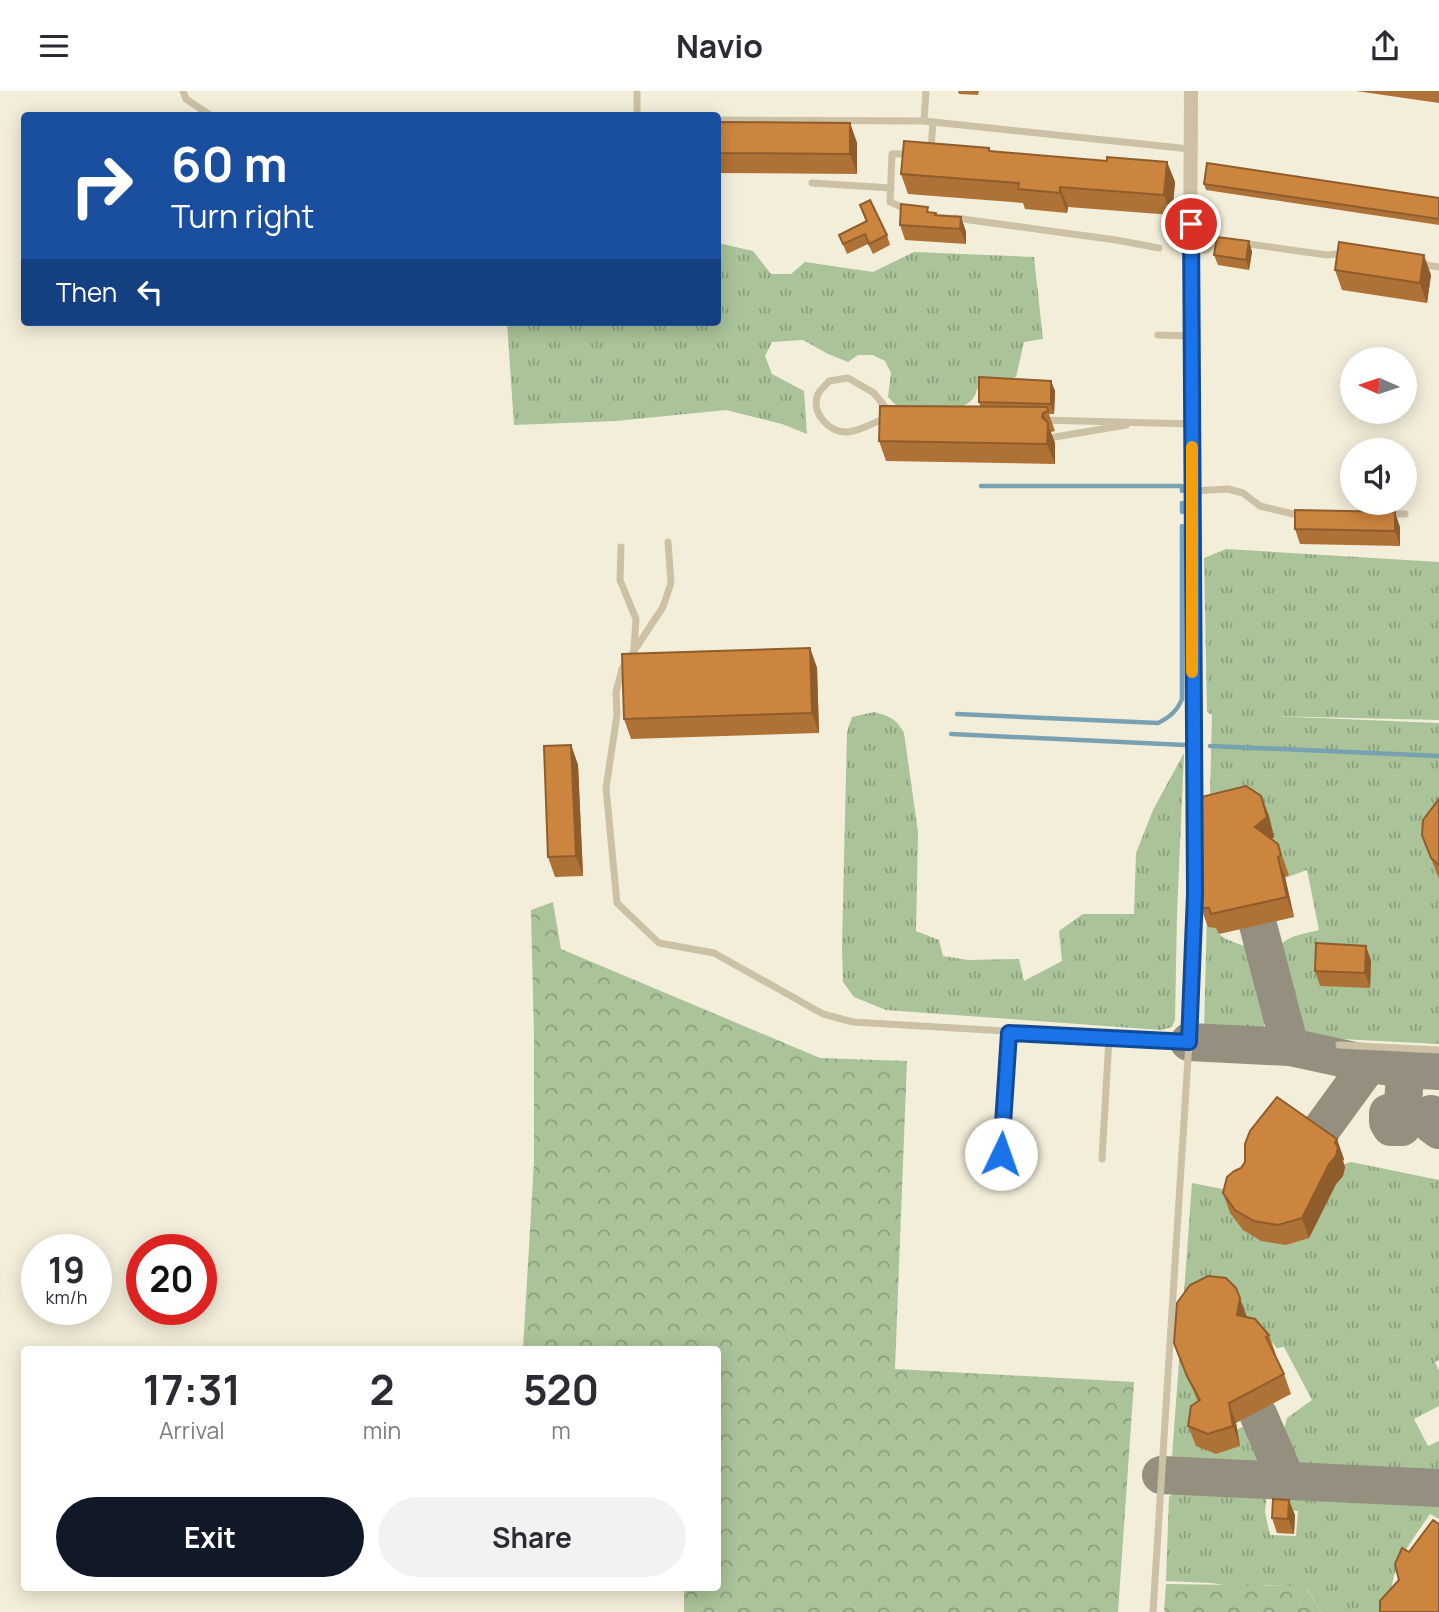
<!DOCTYPE html>
<style>
body{margin:0;font-family:Manrope,sans-serif;background:#f2f2f3;color:#2b2b33;height:100vh;display:flex;flex-direction:column;font-size:26px;white-space:nowrap}
*{box-sizing:border-box;margin:0}
p{font-size:23px;color:#7c7c81}
.icon{flex:none;width:38px;height:38px;fill:none;stroke:currentColor;stroke-width:2;stroke-linecap:round;stroke-linejoin:round}
.map{position:relative;flex:1;overflow:hidden}
.panel{position:absolute;left:21px;top:1255px;width:700px;height:245px;display:flex;flex-direction:column;background:#fff;border-radius:7px;box-shadow:0 4px 18px #0003}
.panel>*{flex:none}
.hud{position:absolute;left:21px;top:21px;width:700px;height:214px;border-radius:7px;box-shadow:0 4px 18px #0003;background:#1a4fa0;color:#fff;overflow:hidden}
.needle{width:46px;rotate:273deg}
.buttons{position:absolute;left:1340px;top:256px;display:grid;gap:14px}
.buttons a{display:grid;place-items:center;width:77px;height:77px;border-radius:50%;background:#fff;box-shadow:0 4px 18px #0003;font-size:35px}
.speed{position:absolute;left:21px;top:1143px;display:flex;gap:14px;font-size:35px;font-weight:700;text-align:center}
.speed>*{display:grid;place-content:center;width:91px;height:91px;border-radius:50%;background:#fff;box-shadow:0 4px 18px #0003;line-height:1}
.speed small{font-size:18px;font-weight:400}
.speed .limit{border:10px solid #d22;background:#fff;color:#111}
.pin{position:absolute;display:grid;place-items:center;width:60px;height:60px;color:#fff;margin:-30px;border:4px solid #fff;border-radius:50%;box-shadow:0 2px 7px #0007}
.me{position:absolute;width:77px;margin:-38px;rotate:3deg;stroke-linejoin:round;filter:drop-shadow(0 0 5px #0008)}
.turn{display:flex;align-items:center;gap:24px;height:147px;padding:0 35px;font-size:32px}
.turn .icon{width:91px;height:91px;stroke-width:2.5}
.turn b{display:block;font-size:49px;line-height:60px}
.then{display:flex;align-items:center;height:66px;padding:0 35px;background:#0003;gap:14px;font-size:26px}
.eta{display:flex;justify-content:space-evenly;align-items:center;height:119px;text-align:center}
.eta b{font-size:42px;font-weight:700;line-height:49px}
.button{display:flex;gap:14px;margin-top:auto;padding:14px 35px}
.button a{flex:1;height:80px;border-radius:42px;background:#111827;color:#fff;font-size:28px;font-weight:700;line-height:80px;text-align:center}
.button a+a{background:#f2f2f3;color:#2b2b33}
header{display:flex;justify-content:space-between;align-items:center;height:91px;padding:0 35px;background:#fff;font-size:32px;font-weight:700}
.map>svg:first-child{display:block}
.grass{fill:url(#grass-tufts)}
.forest{fill:url(#forest-crowns)}
.lines{fill:none;stroke-linecap:round;stroke-linejoin:round}
.stream{stroke:#78a1b2;stroke-width:4.5}
.taxiway{stroke:#958f80;stroke-width:38}
.service{stroke:#ccc1a5;stroke-width:7}
.minor{stroke:#ccc1a5;stroke-width:14}
.wall{fill:#af7236}
.shaded-wall{fill:#8f5d2c}
.building{fill:#cc853f;stroke:#8f5d2c;stroke-width:2}
.route-casing{stroke:#114b97;stroke-width:18}
.route{stroke:#1a73e8;stroke-width:12}
.slow{stroke:#f59e0b;stroke-width:12}
</style>
<header><svg class="icon" aria-label="menu" viewBox="0 0 24 24"><path d="M4 6h16M4 12h16M4 18h16"/></svg>Navio<svg class="icon" aria-label="share" viewBox="0 0 24 24"><path d="M12 15V3M7 8l5-5 5 5M5 13v7h14v-7"/></svg></header>
<div class="map">
<svg width="1439" height="1521" viewBox="0 0 1439 1521">
<defs>
<pattern id="grass-tufts" width="24" height="20" patternUnits="userSpaceOnUse" patternTransform="scale(1.75)"><rect width="24" height="20" fill="#aac399"/><path d="M3 7l-1-3M5 7V3M7 7l1-3M15 17l-1-3M17 17v-4M19 17l1-3" fill="none" stroke="#8b9f7d"/></pattern>
<pattern id="forest-crowns" width="20" height="18" patternUnits="userSpaceOnUse" patternTransform="scale(1.75)"><rect width="20" height="18" fill="#aac399"/><path d="M2 6a3 3 0 1 1 6 0M12 15a3 3 0 1 1 6 0" fill="none" stroke="#8b9f7d"/></pattern>
</defs>
<rect width="100%" height="100%" fill="#f3eeda"/>
<!-- grass -->
<g class="grass">
<path d="M718,152L753,160L771,183H791L805,171L873,181L914,161L1034,166L1043,248L1024,251L1016,286L977,298C972,327 923,319 900,318L888,306L891,282L885,270L873,264H858L848,271L828,263L803,249L772,251L765,265L772,283L804,300L807,343L782,333L726,319L616,330L514,334L507,231H718Z"/>
<path d="M1226,458L1439,471V629L1269,625L1439,632V953L1321,947C1311,945 1300,938 1295,929C1287,916 1272,868 1280,855C1286,845 1308,842 1319,839L1307,779L1285,787L1294,826L1219,843L1226,848L1254,859C1259,882 1274,926 1259,945L1204,941L1212,624L1207,621L1204,467Z"/>
<path d="M874,621C889,625 897,628 904,642L918,741L916,840L939,849L943,865L968,869L1019,868L1024,890L1062,870L1059,840L1083,823H1134L1136,762L1153,719L1184,662L1177,823L1175,929L1172,936L1161,939L886,919L854,906L843,891L842,856L847,641L852,626Z"/>
<polygon points="1351,1071 1439,1089 1439,1269 1435,1271 1439,1280 1439,1315 1414,1328 1428,1355 1439,1350 1439,1391 1315,1385 1297,1373 1288,1361 1283,1342 1287,1327 1312,1309 1284,1256 1277,1257 1261,1239 1210,1349 1245,1335 1257,1347 1266,1363 1249,1380 1183,1377 1172,1366 1192,1092 1248,1103"/>
<path d="M1181,1395L1267,1403L1265,1421L1270,1444L1296,1445L1298,1420L1277,1418L1278,1407L1285,1403L1439,1412V1428L1430,1423C1416,1444 1386,1481 1393,1507C1395,1512 1400,1517 1403,1521H1321L1306,1496L1267,1494L1243,1497L1212,1492L1166,1490L1169,1406Z"/>
</g>
<!-- forest -->
<g class="forest">
<polygon points="553,811 561,858 820,967 907,970 895,1278 1134,1291 1118,1521 684,1521 684,1496 718,1496 718,1258 523,1258 534,1070 534,947 531,819"/>
<polygon points="1166,1493 1305,1495 1321,1521 1164,1521"/>
</g>
<g class="lines">
<!-- stream -->
<g class="stream">
<polyline points="981,395 1182,395 1182,400"/>
<polyline points="1182,421 1182,412"/>
<path d="M957,623L1158,632C1170,626 1177,620 1182,608V435"/>
<polyline points="951,643 1185,654"/>
<polyline points="1210,655 1439,665"/>
</g>
<!-- taxiway -->
<g class="taxiway">
<polyline points="1258,834 1290,956"/>
<polyline points="1189,951 1290,956 1369,973 1405,978"/>
<polyline points="1388,1022 1388,1031 1391,1036 1402,1036 1405,978 1439,980"/>
<polyline points="1431,1023 1431,1033 1439,1039"/>
<polyline points="1315,1047 1369,973"/>
<polyline points="1258,1323 1286,1388"/>
<polyline points="1161,1384 1439,1397"/>
</g>
<!-- service -->
<g class="service">
<polyline points="183,0 186,8 210,24"/>
<polyline points="637,24 637,0"/>
<polyline points="718,29 924,30 1190,58"/>
<polyline points="924,30 926,0"/>
<polyline points="931,58 933,31"/>
<polyline points="812,92 891,97"/>
<polyline points="909,119 890,111 892,63 909,63"/>
<polyline points="955,127 1116,149 1159,157"/>
<polyline points="1241,152 1327,164 1346,162"/>
<polyline points="1190,159 1206,159 1219,150 1225,150"/>
<polyline points="1420,173 1439,176"/>
<polyline points="1158,244 1191,245"/>
<path d="M889,321L874,302L848,287L829,290C826,294 820,299 818,303C810,321 829,342 847,341C862,340 875,330 889,326"/>
<polyline points="1042,329 1192,333"/>
<polyline points="1055,346 1126,334"/>
<polyline points="1193,400 1228,398 1243,402 1260,415 1293,423 1302,423"/>
<polyline points="1387,423 1405,423"/>
<polyline points="668,451 671,492 663,516 622,578 616,601 617,624 606,697 617,812 659,852 714,862 823,923 853,931 1189,951"/>
<polyline points="621,456 620,489 636,528 634,557"/>
<polyline points="1339,954 1439,959"/>
<polyline points="1001,1063 1008,942"/>
<polyline points="1102,1068 1109,947"/>
<polyline points="1153,1521 1189,951 1195,803 1190,190"/>
</g>
<!-- minor -->
<polyline class="minor" points="1190,190 1191,0"/>
</g>
<!-- wall -->
<g class="wall">
<polygon points="958,0 979,0 978,4 959,3"/>
<polygon points="1356,0 1439,0 1439,12"/>
<polygon points="718,31 850,32 857,52 857,83 718,82"/>
<polygon points="989,57 991,60 1107,70 1167,71 1175,91 1172,124 1068,116 1067,122 1025,118 1023,112 908,103 901,83"/>
<polygon points="1204,93 1439,107 1439,134 1206,99"/>
<polygon points="860,114 887,144 890,154 873,163 868,153 847,163 839,144 866,131"/>
<polygon points="930,121 936,122 937,124 961,126 966,141 966,153 905,149 900,134"/>
<polygon points="1249,150 1252,161 1249,179 1218,174 1214,164"/>
<polygon points="1335,179 1431,184 1427,212 1342,199"/>
<polygon points="1051,290 1055,300 1054,323 1049,323 1055,340 1051,341 1055,352 1055,373 886,370 879,350 980,315 979,311"/>
<polygon points="1400,436 1400,455 1300,453 1295,438"/>
<polygon points="810,557 817,577 819,642 631,648 624,628"/>
<polygon points="571,654 578,674 583,785 555,786 548,766"/>
<polygon points="1261,705 1269,725 1274,746 1271,748 1278,753 1289,784 1285,786 1294,826 1219,843 1216,837 1208,836 1201,817 1199,801 1197,793"/>
<polygon points="1439,708 1439,788 1422,744"/>
<polygon points="1366,855 1371,870 1370,897 1320,895 1315,880"/>
<polygon points="1344,1068 1343,1070 1345,1076 1343,1085 1336,1093 1309,1147 1286,1154 1261,1150 1243,1139 1230,1122 1223,1102 1245,1071"/>
<polygon points="1236,1197 1247,1226 1269,1244 1276,1264 1275,1265 1284,1283 1291,1303 1236,1332 1240,1355 1216,1363 1196,1355 1188,1335 1198,1311 1174,1252"/>
<polygon points="1295,1424 1294,1443 1277,1442 1272,1427"/>
</g>
<!-- shaded-wall -->
<g class="shaded-wall">
<polygon points="850,32 857,52 857,83 850,63"/>
<polygon points="1167,71 1175,91 1172,124 1164,104"/>
<polygon points="1060,96 1068,116 1067,122 1060,102"/>
<polygon points="961,126 966,141 966,153 960,138"/>
<polygon points="1249,150 1252,161 1249,179 1246,169"/>
<polygon points="1424,164 1431,184 1427,212 1420,192"/>
<polygon points="1051,290 1055,300 1054,323 1051,313"/>
<polygon points="1043,322 1055,352 1055,373 1047,353 1042,326"/>
<polygon points="1395,421 1400,436 1400,455 1395,440"/>
<polygon points="810,557 817,577 819,642 812,622"/>
<polygon points="571,654 578,674 583,785 576,765"/>
<polygon points="1261,705 1269,725 1274,746 1262,756 1255,736"/>
<polygon points="1278,766 1285,786 1294,826 1287,806"/>
<polygon points="1366,855 1371,870 1370,897 1365,882"/>
<polygon points="1337,1048 1344,1068 1343,1070 1345,1076 1343,1085 1336,1093 1309,1147 1302,1127"/>
<polygon points="1240,1207 1247,1227 1237,1224"/>
<polygon points="1229,1312 1236,1332 1240,1355 1233,1335"/>
<polygon points="1289,1409 1295,1424 1294,1443 1288,1428"/>
</g>
<!-- building -->
<g class="building">
<polygon points="718,31 850,32 850,63 718,62"/>
<polygon points="904,50 989,57 989,60 1107,70 1107,66 1167,71 1164,104 1060,96 1060,102 1018,98 1019,92 901,83"/>
<polygon points="1207,72 1439,107 1439,128 1204,93"/>
<polygon points="870,109 887,144 869,153 865,143 843,153 839,144 867,130 860,114"/>
<polygon points="901,113 928,116 927,121 936,122 935,124 961,126 960,138 900,134"/>
<polygon points="1217,146 1249,150 1246,169 1214,164"/>
<polygon points="1339,151 1424,164 1420,192 1335,179"/>
<polygon points="979,286 1051,290 1051,313 979,311"/>
<polygon points="880,315 1047,316 1048,320 1043,322 1042,326 1048,332 1047,353 879,350"/>
<polygon points="1295,419 1395,421 1395,440 1295,438"/>
<polygon points="810,557 812,622 624,628 622,563"/>
<polygon points="571,654 576,765 548,766 544,655"/>
<polygon points="1246,695 1261,705 1267,726 1255,736 1278,753 1281,764 1278,766 1287,806 1211,823 1209,817 1201,817 1199,793 1197,793 1198,712 1201,706"/>
<polygon points="1439,708 1439,774 1431,767 1422,744 1423,729"/>
<polygon points="1316,852 1366,855 1365,882 1315,880"/>
<polygon points="1277,1006 1337,1048 1335,1052 1338,1056 1336,1065 1329,1073 1302,1127 1278,1134 1254,1130 1235,1119 1223,1102 1227,1086 1234,1080 1241,1077 1245,1071 1245,1053 1250,1040"/>
<polygon points="1208,1185 1226,1187 1236,1197 1240,1207 1237,1224 1255,1228 1269,1244 1266,1246 1284,1283 1229,1312 1233,1335 1208,1343 1188,1335 1191,1315 1200,1309 1187,1285 1174,1252 1177,1212 1190,1194"/>
<polygon points="1273,1408 1289,1409 1288,1428 1272,1427"/>
<polygon points="1433,1429 1439,1433 1439,1521 1380,1521 1380,1510 1399,1489 1395,1473 1402,1457 1409,1461"/>
</g>
<g class="lines">
<defs>
<polyline id="route" points="1001,1063 1009,942 1189,951 1195,803 1191,133"/>
</defs>
<!-- route casing -->
<use href="#route" class="route-casing"/>
<!-- route -->
<use href="#route" class="route"/>
<!-- slow -->
<polyline class="slow" points="1192,356 1192,581"/>
</g>
</svg>
<div class="buttons">
<a><svg class="needle" viewBox="-14 -14 28 28"><path d="M0-13l5 13h-10z" fill="#e53935"/><path d="M0 13l5-13h-10z" fill="#7c7c81"/></svg></a>
<a><svg class="icon" aria-label="sound" viewBox="0 0 24 24"><path d="M4 9h4l5-4v14l-5-4H4zM17 9q2 3 0 6"/></svg></a>
</div>
<div class="speed"><div>19<small>km/h</small></div><div class="limit">20</div></div>
<div class="pin" style="left:1191px;top:133px;background:#d93025"><svg class="icon" aria-label="arrive" viewBox="0 0 24 24"><path d="M6 21V4h12l-3 4 3 4H6"/></svg></div>
<svg class="me" style="left:1001px;top:1063px" viewBox="-20 -20 40 40"><circle r="19" fill="#fff"/><path d="M0-13L10 11 0 6-10 11z" fill="#1a73e8"/></svg>
<div class="hud">
<div class="turn"><svg class="icon" aria-label="right" viewBox="0 0 24 24"><path d="M7 20v-9h11M14 6l5 5-5 5"/></svg><div><b>60 m</b>Turn right</div></div>
<div class="then">Then<svg class="icon" aria-label="left" viewBox="0 0 24 24"><path d="M17 20v-9H6M10 6l-5 5 5 5"/></svg></div>
</div>
<section class="panel">
<div class="eta">
<div><b>17:31</b><p>Arrival</p></div>
<div><b>2</b><p>min</p></div>
<div><b>520</b><p>m</p></div>
</div>
<div class="button"><a>Exit</a><a>Share</a></div>
</section>
</div>
